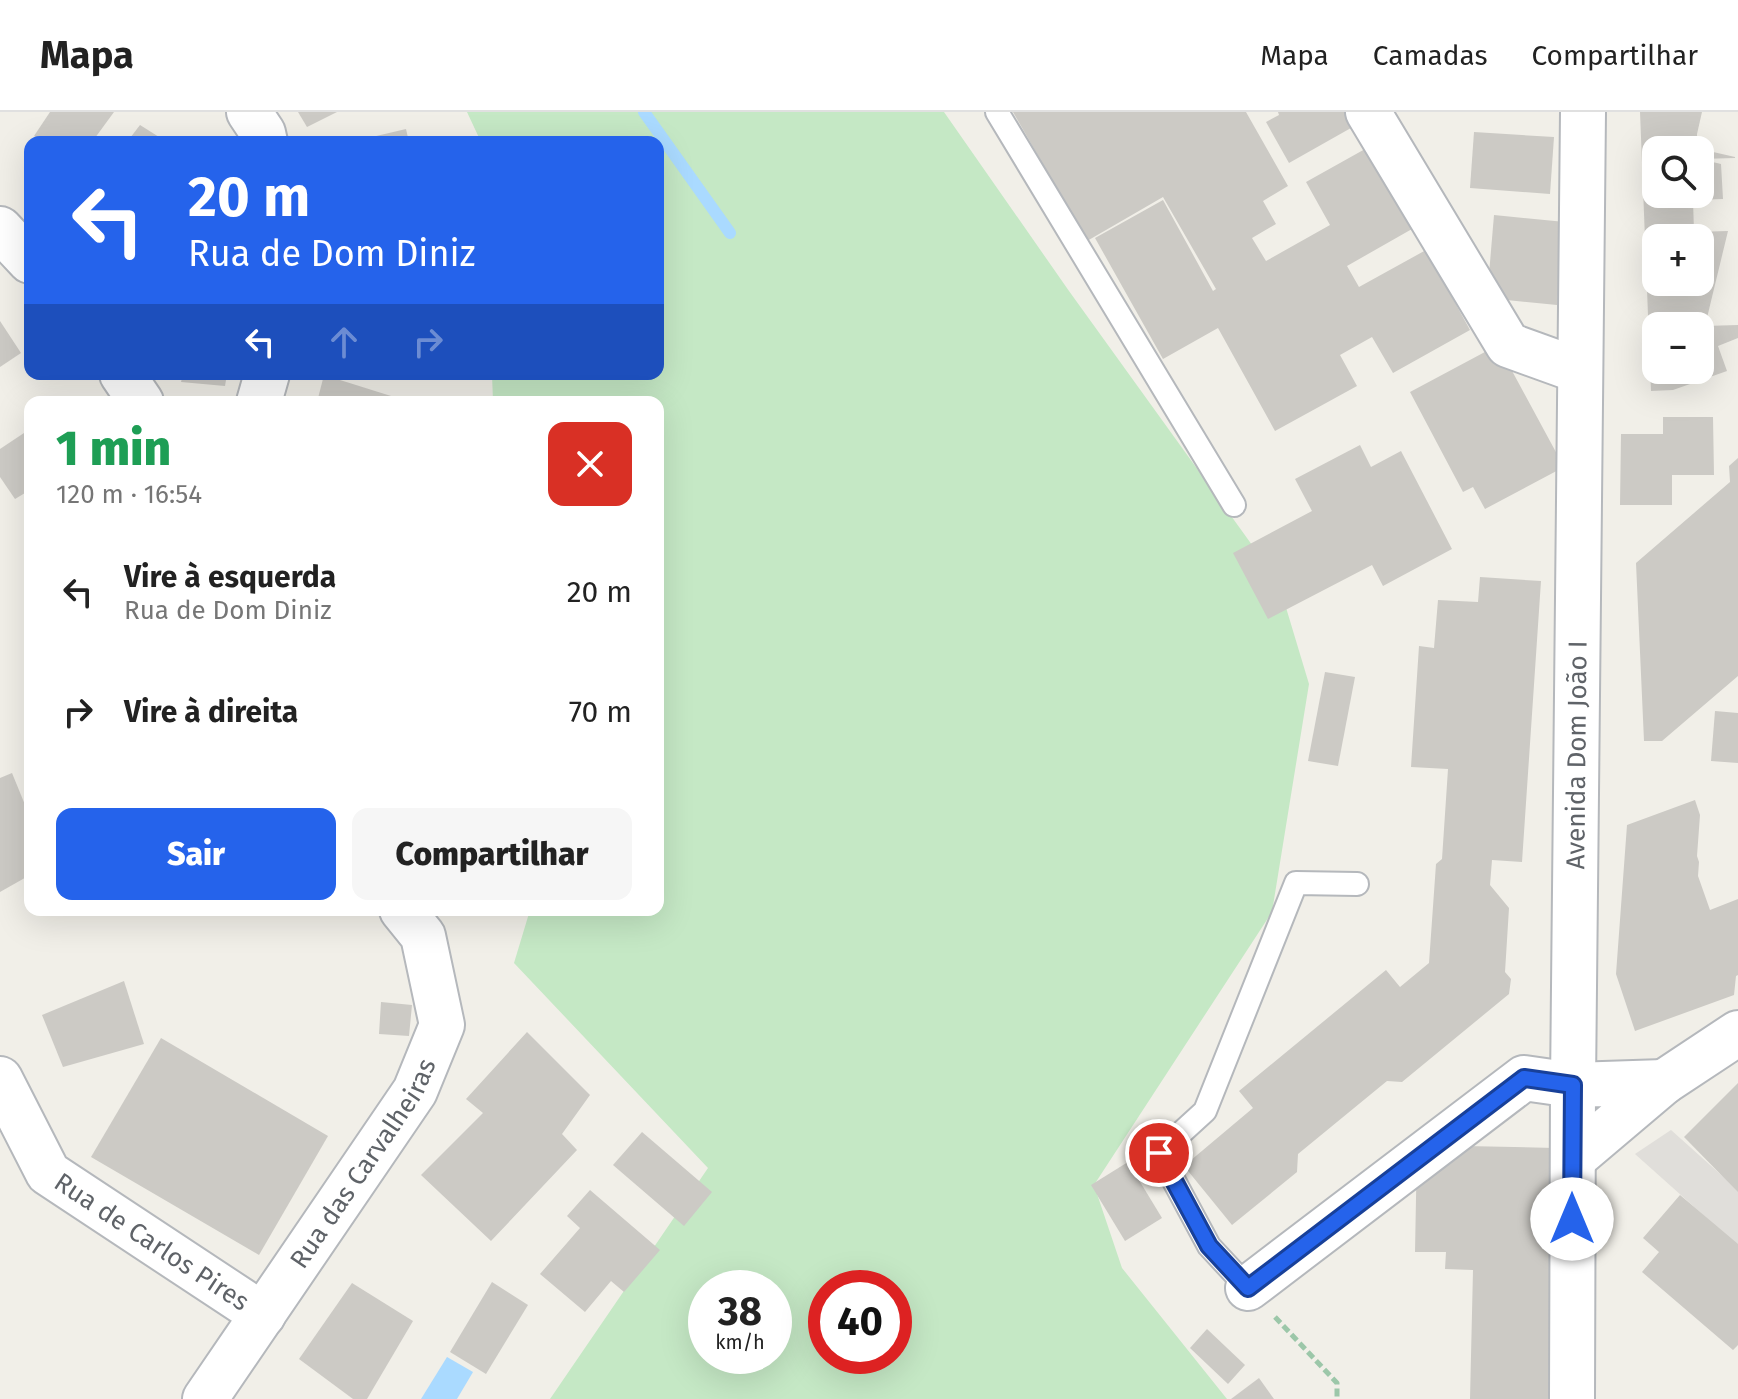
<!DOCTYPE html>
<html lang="pt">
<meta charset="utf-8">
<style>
body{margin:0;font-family:"Fira Sans",sans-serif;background:#f6f6f6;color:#222;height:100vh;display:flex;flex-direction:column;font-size:30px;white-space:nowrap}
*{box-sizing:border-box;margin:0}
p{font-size:26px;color:#767676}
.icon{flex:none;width:44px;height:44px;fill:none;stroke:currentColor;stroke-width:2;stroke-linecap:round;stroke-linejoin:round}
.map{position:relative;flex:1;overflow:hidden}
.drawer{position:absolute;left:24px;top:284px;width:640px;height:520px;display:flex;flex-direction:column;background:#fff;border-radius:16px;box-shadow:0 8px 32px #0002}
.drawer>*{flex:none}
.guide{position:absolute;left:24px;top:24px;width:640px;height:244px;border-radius:16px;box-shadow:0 8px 32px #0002;background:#2563eb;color:#fff;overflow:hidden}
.fabs{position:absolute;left:1642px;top:24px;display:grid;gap:16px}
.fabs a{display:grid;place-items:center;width:72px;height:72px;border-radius:16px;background:#fff;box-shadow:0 8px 32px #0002;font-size:40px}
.speed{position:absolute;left:688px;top:1158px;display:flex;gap:16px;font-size:40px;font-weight:700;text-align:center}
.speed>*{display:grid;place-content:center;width:104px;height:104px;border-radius:50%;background:#fff;box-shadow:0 8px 32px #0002;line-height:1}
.speed small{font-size:20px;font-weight:400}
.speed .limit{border:12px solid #d22;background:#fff;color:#111}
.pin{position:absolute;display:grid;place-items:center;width:68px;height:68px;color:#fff;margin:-34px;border:4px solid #fff;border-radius:50%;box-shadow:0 2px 8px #0007}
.me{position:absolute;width:88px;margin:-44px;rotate:0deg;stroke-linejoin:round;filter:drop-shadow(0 0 6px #0008)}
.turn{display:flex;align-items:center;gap:28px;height:168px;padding:0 32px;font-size:36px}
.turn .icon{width:104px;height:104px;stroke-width:2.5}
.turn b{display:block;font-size:56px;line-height:68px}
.lanes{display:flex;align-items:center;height:76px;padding:0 32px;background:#0003;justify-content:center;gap:40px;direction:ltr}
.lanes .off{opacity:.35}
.round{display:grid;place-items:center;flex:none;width:84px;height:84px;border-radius:16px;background:#f6f6f6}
.summary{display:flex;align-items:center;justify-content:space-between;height:136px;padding:0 32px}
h1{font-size:48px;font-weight:800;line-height:60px;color:#1e9e55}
.primary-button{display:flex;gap:16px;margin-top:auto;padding:16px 32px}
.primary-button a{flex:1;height:92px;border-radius:16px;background:#2563eb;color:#fff;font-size:32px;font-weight:800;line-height:92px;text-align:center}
.primary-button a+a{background:#f6f6f6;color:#222}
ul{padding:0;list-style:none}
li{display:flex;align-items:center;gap:24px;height:120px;padding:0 32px}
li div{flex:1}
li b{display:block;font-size:30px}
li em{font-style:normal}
header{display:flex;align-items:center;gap:48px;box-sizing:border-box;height:112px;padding:0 40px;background:#fff;border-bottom:2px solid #e0e0e0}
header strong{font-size:38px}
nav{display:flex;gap:44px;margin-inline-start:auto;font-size:28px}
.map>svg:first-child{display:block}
.industrial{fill:#e0deda}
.green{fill:#c5e8c5;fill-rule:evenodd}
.water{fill:#aadaff}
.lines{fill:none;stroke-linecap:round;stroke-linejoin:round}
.stream{stroke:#aadaff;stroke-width:12}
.building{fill:#cccac5;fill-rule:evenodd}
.service-casing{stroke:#b5b8bc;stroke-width:26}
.minor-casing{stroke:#b5b8bc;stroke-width:48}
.tertiary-casing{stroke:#b5b8bc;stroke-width:48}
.path{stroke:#9cc7a9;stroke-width:5;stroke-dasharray:8 4;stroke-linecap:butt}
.service{stroke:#fff;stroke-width:22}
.minor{stroke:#fff;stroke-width:44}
.tertiary{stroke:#fff;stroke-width:44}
.route-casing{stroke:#184099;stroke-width:20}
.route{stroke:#2563eb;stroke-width:14}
.labels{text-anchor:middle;stroke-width:6;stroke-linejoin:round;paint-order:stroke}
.street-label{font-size:26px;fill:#5f6368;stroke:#fff}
</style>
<header>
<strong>Mapa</strong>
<nav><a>Mapa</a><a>Camadas</a><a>Compartilhar</a></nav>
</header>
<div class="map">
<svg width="1738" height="1287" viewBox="0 0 1738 1287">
<rect width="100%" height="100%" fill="#f1efe8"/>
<!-- industrial -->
<polygon class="industrial" points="1671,1018 1738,1078 1738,1134 1635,1042"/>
<!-- green -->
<path class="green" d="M467,0H944L1069,179L1278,469L1309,572L1272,800L1094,1073L1122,1156L1227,1287H550L708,1056L514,851L530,798H658V290H493L492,262H658V30H481ZM706,1176H774V1244H706ZM826,1176H894V1244H826Z"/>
<!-- water -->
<polygon class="water" points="447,1245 473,1260 457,1287 421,1287"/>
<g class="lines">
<!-- stream -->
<polyline class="stream" points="644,0 730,121"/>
</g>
<!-- building -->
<g class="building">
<polygon points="50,0 114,0 92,30 41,30 34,24"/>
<polygon points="298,0 337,0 307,15"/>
<polygon points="1013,0 1246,0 1288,74 1263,89 1276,112 1252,126 1266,149 1330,113 1306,70 1374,32 1419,113 1347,154 1359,175 1426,138 1470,218 1393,261 1372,225 1340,243 1357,274 1275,319 1218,216 1163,247 1095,126 1163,88 1213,179 1216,177 1163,85 1087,129"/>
<polygon points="1278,0 1351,0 1358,12 1289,51 1266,10 1279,3"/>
<path d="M1640,0H1702L1697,22V38H1656V82H1700V47L1721,52L1723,87L1693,88L1694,120L1728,119L1705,214L1738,213V226L1718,234L1727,259L1673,278L1651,279ZM1656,126H1700V170H1656ZM1656,214H1700V258H1656Z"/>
<polygon points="140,13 167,30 127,30"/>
<polygon points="406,17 409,30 356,30 355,29"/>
<polygon points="1474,20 1554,25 1550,82 1470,76"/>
<polygon points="1700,37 1735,45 1735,46 1700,47"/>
<polygon points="1494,103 1565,110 1557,193 1487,186"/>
<polygon points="0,209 21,241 0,255"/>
<polygon points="1498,233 1564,355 1485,397 1473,375 1463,380 1410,280"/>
<polygon points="183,262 227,262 225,274 181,270"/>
<polygon points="324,263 407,289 407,290 317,290"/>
<polygon points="1663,305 1713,305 1714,363 1672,363 1672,393 1620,393 1621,322 1663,322"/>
<polygon points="30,317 30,378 15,387 0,365 0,337"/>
<polygon points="1360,333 1371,355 1401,339 1452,437 1383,474 1372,453 1268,507 1233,441 1312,399 1295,367"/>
<polygon points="1738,346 1738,564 1662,629 1644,629 1636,451 1730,370 1729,354"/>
<polygon points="1480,465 1541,469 1522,750 1492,748 1490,773 1509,796 1505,860 1511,867 1509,882 1402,970 1387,969 1298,1042 1297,1060 1232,1113 1184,1054 1253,996 1239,979 1386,858 1400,875 1429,851 1436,752 1442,747 1448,657 1411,655 1419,534 1434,536 1438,488 1478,490"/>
<polygon points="1325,560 1355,565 1338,654 1308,649"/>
<polygon points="1715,599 1738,601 1738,651 1711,649"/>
<polygon points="12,661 30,705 30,763 0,780 0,666"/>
<polygon points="1695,688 1700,703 1697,744 1699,750 1698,764 1710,798 1738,787 1738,863 1736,864 1734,883 1635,919 1616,862 1627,713"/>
<polygon points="124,869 144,932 63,955 42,903"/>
<polygon points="381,890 412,893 409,924 379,922"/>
<polygon points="527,920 590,983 562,1022 577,1038 491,1129 421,1063 483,1001 466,987"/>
<polygon points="161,926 328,1024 259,1143 91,1045"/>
<polygon points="1738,971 1738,1080 1684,1025"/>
<polygon points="642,1020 712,1080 684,1114 613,1053"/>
<polygon points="1417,1033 1555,1036 1548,1287 1470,1287 1473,1158 1445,1157 1446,1140 1415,1140"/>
<polygon points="1128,1050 1162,1106 1125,1129 1091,1073"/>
<polygon points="590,1078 660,1138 624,1180 611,1169 585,1200 540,1162 580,1116 567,1104"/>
<polygon points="1680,1083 1738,1132 1738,1233 1733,1238 1642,1160 1659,1140 1643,1126"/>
<polygon points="492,1170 528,1193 486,1262 450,1240"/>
<polygon points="352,1171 413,1209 367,1287 353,1287 299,1247"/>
<polygon points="1207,1217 1245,1253 1228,1272 1190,1236"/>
<polygon points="1259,1266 1274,1287 1231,1287"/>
</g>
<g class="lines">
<defs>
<g id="service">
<polyline points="997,0 1234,393"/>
<polyline points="1248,1176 1209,1134 1159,1041 1205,999 1296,771 1357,772"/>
</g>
<g id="minor">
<polyline points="249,0 263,21 265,30"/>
<polyline points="1368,0 1508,233 1580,259"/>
<polyline points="0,117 30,149"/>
<polyline points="122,262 141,290"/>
<polyline points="259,290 267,262"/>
<path id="s1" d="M0,967L48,1061L263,1203"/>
<polyline points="1664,970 1738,921"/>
<polyline points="1248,1176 1524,966 1573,973 1664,970 1573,1047"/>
<path id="s2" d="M205,1287L415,979L442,913L423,824L402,798"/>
</g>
<g id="tertiary">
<path id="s3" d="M1572,1287L1573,973L1583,0"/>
</g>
</defs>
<!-- service casing -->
<use href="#service" class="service-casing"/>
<!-- minor casing -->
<use href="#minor" class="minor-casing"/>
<!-- tertiary casing -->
<use href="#tertiary" class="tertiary-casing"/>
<!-- path -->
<polyline class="path" points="1275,1205 1337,1271 1337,1287"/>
<!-- service -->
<use href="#service" class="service"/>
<!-- minor -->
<use href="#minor" class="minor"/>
<!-- tertiary -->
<use href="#tertiary" class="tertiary"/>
</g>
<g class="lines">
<defs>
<polyline id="route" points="1159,1041 1209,1134 1248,1176 1524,966 1573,973 1572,1107"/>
</defs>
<!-- route casing -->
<use href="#route" class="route-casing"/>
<!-- route -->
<use href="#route" class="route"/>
</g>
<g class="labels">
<!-- street labels -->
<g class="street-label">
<text dy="9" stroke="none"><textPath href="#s3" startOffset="644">Avenida Dom João I</textPath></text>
<text dy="9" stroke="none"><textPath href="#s2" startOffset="284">Rua das Carvalheiras</textPath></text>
<text dy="9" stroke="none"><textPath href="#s1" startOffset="230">Rua de Carlos Pires</textPath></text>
</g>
</g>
</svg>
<div class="fabs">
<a><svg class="icon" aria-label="search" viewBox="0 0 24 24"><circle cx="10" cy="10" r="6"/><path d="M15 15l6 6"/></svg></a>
<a>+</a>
<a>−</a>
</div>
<div class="speed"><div>38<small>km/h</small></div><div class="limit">40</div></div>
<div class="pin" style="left:1159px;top:1041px;background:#d93025"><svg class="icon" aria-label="arrive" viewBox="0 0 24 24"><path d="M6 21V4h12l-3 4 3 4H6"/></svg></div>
<svg class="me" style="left:1572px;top:1107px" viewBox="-20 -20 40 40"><circle r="19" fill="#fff"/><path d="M0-13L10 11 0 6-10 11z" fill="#2563eb"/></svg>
<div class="guide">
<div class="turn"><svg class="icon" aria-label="left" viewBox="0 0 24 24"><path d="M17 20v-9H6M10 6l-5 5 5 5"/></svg><div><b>20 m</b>Rua de Dom Diniz</div></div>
<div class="lanes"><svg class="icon" aria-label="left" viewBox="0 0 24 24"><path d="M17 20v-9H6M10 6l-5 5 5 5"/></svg><svg class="icon off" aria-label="ahead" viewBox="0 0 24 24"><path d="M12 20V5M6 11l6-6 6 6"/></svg><svg class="icon off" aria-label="right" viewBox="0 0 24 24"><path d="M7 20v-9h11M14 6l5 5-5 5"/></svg></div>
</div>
<section class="drawer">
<div class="summary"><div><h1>1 min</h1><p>120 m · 16:54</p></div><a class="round" style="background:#d93025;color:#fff"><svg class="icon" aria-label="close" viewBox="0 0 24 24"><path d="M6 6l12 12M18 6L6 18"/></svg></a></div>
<ul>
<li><svg class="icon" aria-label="left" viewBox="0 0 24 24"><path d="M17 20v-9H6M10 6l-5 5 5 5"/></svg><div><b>Vire à esquerda</b><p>Rua de Dom Diniz</p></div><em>20 m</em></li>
<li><svg class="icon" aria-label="right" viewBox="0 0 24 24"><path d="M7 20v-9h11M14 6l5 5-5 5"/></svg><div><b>Vire à direita</b></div><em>70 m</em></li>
</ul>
<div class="primary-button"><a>Sair</a><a>Compartilhar</a></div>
</section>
</div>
